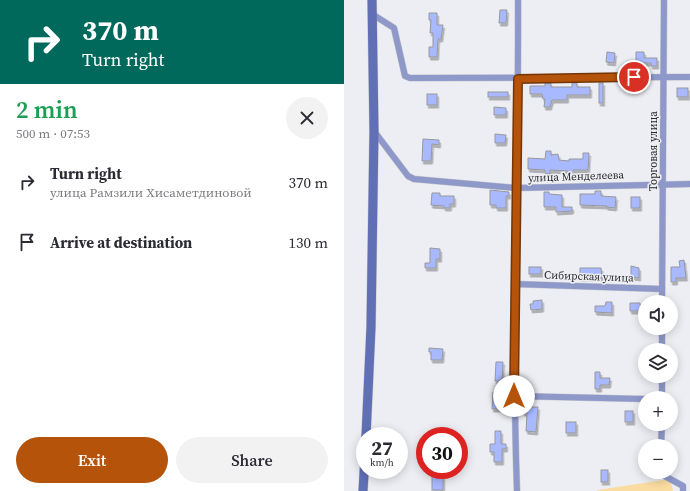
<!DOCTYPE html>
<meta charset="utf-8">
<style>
body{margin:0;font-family:"Source Serif 4",serif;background:#f2f2f3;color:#2b2b33;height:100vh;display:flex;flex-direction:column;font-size:15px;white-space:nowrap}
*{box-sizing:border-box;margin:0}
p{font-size:13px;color:#7c7c81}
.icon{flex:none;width:22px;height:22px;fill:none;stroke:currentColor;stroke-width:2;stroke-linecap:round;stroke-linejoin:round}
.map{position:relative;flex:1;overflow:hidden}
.side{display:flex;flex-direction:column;background:#fff;width:344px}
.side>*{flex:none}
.guide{background:#00695c;color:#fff;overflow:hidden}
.tools{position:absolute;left:294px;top:295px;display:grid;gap:8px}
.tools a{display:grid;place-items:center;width:40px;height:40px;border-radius:50%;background:#fff;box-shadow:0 2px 10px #0003;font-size:20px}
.speed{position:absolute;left:12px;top:427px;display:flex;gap:8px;font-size:20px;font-weight:700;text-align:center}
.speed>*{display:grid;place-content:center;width:52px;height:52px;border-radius:50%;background:#fff;box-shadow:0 2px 10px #0003;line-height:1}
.speed small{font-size:10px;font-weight:400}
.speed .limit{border:6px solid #d22;background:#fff;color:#111}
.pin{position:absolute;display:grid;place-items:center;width:34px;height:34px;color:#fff;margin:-17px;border:2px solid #fff;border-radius:50%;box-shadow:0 1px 4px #0007}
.me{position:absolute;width:44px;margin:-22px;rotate:0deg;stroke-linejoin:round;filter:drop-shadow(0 0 3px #0008)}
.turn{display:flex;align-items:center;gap:14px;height:84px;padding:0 16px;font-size:18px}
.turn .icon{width:52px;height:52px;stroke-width:2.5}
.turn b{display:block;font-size:28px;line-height:34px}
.round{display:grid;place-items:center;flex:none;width:42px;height:42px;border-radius:21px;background:#f2f2f3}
.headline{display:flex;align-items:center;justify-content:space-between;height:68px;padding:0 16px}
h1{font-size:24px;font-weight:600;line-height:30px;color:#1e9e55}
.button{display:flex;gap:8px;margin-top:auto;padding:8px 16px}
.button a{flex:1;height:46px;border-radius:24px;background:#b45309;color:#fff;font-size:16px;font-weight:600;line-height:46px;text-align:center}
.button a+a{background:#f2f2f3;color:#2b2b33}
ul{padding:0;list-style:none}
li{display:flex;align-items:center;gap:12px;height:60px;padding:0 16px}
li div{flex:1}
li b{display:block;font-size:15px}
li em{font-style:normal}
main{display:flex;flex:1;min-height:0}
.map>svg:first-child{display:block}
.green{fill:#fadca1}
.building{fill:#a8b9ff;stroke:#97989c;filter:url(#shadow)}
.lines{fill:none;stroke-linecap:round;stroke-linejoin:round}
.street-casing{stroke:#c9cacf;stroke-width:7}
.secondary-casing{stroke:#c9cacf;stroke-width:10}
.street{stroke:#8e99ca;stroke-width:6}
.secondary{stroke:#616fb5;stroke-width:9}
.route-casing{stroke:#753606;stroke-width:10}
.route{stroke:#b45309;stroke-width:7}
.labels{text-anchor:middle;stroke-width:3;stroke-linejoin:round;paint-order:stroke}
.street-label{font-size:11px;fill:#272829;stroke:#edeef3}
</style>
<main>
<section class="side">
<div class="guide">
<div class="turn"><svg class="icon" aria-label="right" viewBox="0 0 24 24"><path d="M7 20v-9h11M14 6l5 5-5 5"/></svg><div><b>370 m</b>Turn right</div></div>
</div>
<div class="headline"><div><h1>2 min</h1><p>500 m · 07:53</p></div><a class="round"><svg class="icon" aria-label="close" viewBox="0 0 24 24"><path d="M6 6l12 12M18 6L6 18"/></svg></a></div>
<ul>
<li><svg class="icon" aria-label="right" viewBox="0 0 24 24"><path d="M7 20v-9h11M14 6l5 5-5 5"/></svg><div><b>Turn right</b><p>улица Рамзили Хисаметдиновой</p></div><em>370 m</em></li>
<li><svg class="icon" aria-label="arrive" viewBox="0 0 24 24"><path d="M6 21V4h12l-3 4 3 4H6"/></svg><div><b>Arrive at destination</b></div><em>130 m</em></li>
</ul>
<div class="button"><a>Exit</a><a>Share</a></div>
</section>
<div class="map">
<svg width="346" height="491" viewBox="0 0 346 491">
<defs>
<filter id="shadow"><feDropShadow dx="1.5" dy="3" stdDeviation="0" flood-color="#0004"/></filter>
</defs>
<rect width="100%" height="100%" fill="#edeef3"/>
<!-- green -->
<polygon class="green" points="326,479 329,491 253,491 254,490"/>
<!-- building -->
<g class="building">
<polygon points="156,10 163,10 162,23 155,23"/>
<polygon points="85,13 93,13 93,25 99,25 97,39 94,39 93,57 85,57 85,47 89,47 89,33 86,33 87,20 85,20"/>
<polygon points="263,52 271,53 270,63 262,62"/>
<polygon points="292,52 300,52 300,58 313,58 313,66 307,66 307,63 292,63"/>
<polygon points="201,83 207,83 207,87 228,87 228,83 233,83 233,87 246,87 246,95 223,95 223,100 208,100 206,107 200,107 201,99 199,99 198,94 186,94 186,86 201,86"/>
<rect x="255" y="83" width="4" height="20"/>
<rect x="333" y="88" width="11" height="9"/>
<rect x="144" y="92" width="20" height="5"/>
<rect x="83" y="94" width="10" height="11"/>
<polygon points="150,107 162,108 162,115 150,115"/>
<polygon points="151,134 162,135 161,143 151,143"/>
<polygon points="79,139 95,140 95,145 88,144 87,161 78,161"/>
<polygon points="202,151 207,151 207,155 214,154 215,160 225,161 225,159 239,159 239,153 245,153 244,170 229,170 229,174 224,174 224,171 206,170 206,174 201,173 201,170 184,169 184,158 201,159"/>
<polygon points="146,190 165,192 165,196 162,196 162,208 152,208 152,205 146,205"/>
<polygon points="251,191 257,191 257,196 272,197 271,208 262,207 263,206 236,205 236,194 251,194"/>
<polygon points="200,192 205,192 205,194 218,195 218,207 228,207 228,211 212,212 212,207 200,207"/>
<polygon points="88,193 96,193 96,196 110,196 110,204 106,204 106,208 100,208 100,206 87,205"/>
<rect x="287" y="197" width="9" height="11"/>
<polygon points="86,248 96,249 96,259 92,259 92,268 81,268 81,263 86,263"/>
<polygon points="340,260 342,278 332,278 332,282 327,282 327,267 336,267 335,261"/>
<polygon points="287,266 295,268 295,278 287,277"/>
<rect x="185" y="267" width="12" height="7"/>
<polygon points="236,268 257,268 258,278 236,278"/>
<polygon points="198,300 198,309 187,310 186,304 189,304 189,301"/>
<polygon points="262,302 268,302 268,313 251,312 251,306 261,306"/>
<polygon points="286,303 296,303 296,305 301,305 301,311 286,311"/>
<polygon points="85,348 99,349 98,360 87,360 87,352 85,352"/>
<polygon points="152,362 159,362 158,381 151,381"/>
<polygon points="251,372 256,372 256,378 266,378 265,385 256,385 256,389 251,389"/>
<polygon points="149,392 159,392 158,409 148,409"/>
<polygon points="179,407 194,407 192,432 182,431 183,413 179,413"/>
<rect x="281" y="411" width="8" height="11"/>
<rect x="222" y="422" width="10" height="11"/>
<polygon points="151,431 157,431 157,444 162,444 162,449 158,449 158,462 150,462 150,452 146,452 146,444 151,444"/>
<rect x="257" y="470" width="7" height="12"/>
<rect x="88" y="476" width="11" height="14"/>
</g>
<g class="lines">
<defs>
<g id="street">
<polyline points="28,14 50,28 61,76 66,78 346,77"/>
<polyline points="30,131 64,176 70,179 172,188 346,184"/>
<polyline points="171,284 318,289"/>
<polyline points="318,302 320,0"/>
<polyline points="318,328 318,350"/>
<polyline points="318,376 318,398"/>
<polyline points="170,396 301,399"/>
<polyline points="317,446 318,424"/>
<polyline points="317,472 317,474 339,486 339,491"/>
<path d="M173,491C167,327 175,164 174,0"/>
</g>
<g id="secondary">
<polyline points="22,436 27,327 30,131 28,0"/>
<polyline points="19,491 21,456"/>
</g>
</defs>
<!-- street casing -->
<use href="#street" class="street-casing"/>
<!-- secondary casing -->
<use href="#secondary" class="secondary-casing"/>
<!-- street -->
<use href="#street" class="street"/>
<!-- secondary -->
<use href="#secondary" class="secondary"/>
</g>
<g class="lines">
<defs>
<polyline id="route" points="170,396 174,79 290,77"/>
</defs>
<!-- route casing -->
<use href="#route" class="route-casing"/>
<!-- route -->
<use href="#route" class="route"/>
</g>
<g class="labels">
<!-- street labels -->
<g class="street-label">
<text transform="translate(309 151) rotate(-90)" y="4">Торговая улица</text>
<text transform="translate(232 176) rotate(-2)" y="4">улица Менделеева</text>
<text transform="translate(245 276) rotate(2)" y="4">Сибирская улица</text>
</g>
</g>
</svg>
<div class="tools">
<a><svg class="icon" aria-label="sound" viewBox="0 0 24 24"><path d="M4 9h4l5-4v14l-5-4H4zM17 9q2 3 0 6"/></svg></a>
<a><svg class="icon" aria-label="layers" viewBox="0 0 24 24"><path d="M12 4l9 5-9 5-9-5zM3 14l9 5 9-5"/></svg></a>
<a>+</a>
<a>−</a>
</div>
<div class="speed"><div>27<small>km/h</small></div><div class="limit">30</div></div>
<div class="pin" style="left:290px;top:77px;background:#d93025"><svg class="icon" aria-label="arrive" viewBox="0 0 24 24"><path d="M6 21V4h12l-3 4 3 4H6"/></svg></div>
<svg class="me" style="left:170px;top:396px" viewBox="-20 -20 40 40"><circle r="19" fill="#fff"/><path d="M0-13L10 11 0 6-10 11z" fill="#b45309"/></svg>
</div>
</main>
